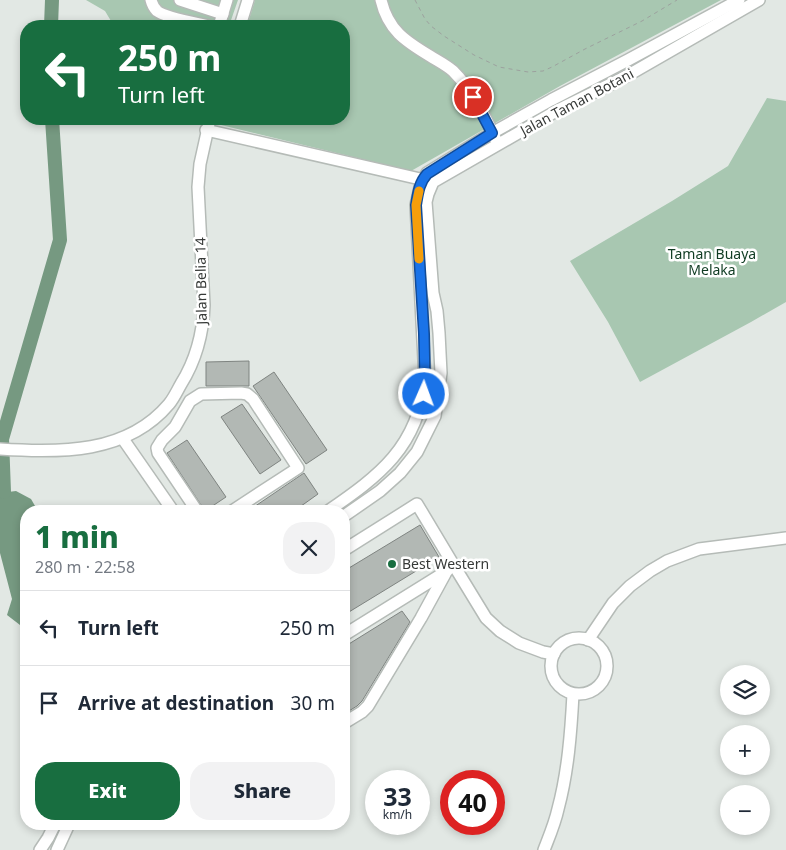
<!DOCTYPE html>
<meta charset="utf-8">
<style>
body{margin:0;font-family:"Noto Sans",sans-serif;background:#f2f2f3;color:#1f2937;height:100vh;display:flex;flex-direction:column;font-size:19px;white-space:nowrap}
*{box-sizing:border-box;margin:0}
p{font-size:16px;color:#747a83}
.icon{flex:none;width:28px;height:28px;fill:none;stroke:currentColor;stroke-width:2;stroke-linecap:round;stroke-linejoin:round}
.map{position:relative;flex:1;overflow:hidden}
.sheet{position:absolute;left:20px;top:505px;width:330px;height:325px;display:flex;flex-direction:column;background:#fff;border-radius:20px;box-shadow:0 2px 8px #0003}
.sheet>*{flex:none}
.guide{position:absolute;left:20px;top:20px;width:330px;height:105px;border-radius:20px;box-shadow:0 2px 8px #0003;background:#186e40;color:#fff;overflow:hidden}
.controls{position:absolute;left:720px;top:665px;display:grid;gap:10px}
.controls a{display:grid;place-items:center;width:50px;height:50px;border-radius:50%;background:#fff;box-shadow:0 2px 8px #0003;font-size:25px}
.speed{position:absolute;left:365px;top:770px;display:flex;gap:10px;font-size:25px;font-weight:700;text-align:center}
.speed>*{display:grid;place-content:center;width:65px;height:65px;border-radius:50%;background:#fff;box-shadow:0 2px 8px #0003;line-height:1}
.speed small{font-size:12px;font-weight:400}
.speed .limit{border:8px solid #d22;background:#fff;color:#111}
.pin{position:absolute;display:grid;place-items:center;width:42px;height:42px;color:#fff;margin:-21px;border:2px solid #fff;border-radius:50%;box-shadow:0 1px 5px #0007}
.me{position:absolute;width:55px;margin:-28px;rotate:2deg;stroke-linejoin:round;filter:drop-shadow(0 0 4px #0008)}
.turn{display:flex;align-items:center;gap:18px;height:105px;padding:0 15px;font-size:22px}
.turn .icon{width:65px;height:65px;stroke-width:2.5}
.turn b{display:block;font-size:35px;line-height:42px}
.round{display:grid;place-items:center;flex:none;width:52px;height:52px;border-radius:20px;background:#f2f2f3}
.overview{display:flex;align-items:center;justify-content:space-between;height:85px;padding:0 15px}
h1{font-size:30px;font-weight:800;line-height:38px;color:#186e40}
.cta{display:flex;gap:10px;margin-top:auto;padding:10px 15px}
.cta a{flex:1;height:58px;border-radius:20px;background:#186e40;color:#fff;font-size:20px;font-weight:800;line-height:58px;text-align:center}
.cta a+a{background:#f2f2f3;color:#1f2937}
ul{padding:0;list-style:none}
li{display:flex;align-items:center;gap:15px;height:75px;padding:0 15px;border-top:1px solid #e0e1e3}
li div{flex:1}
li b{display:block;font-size:19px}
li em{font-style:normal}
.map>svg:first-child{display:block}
.green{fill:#a8c7b1}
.water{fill:#769981}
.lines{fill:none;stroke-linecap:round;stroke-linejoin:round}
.river{stroke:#769981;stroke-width:14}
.building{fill:#b2b8b4;stroke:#7f8481}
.minor-casing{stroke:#b5bbb7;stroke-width:14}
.path{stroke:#9ca19e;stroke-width:1;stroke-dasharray:4 4;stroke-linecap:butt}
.minor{stroke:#fff;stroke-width:11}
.route-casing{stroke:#114b97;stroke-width:12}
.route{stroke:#1a73e8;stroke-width:9}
.slow{stroke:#f59e0b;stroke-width:9}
.poi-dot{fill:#186e40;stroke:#fff;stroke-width:2}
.labels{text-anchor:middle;stroke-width:5;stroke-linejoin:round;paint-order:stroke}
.street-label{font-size:14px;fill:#363937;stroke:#fff}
.park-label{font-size:14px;fill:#103c23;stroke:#fff}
.poi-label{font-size:14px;fill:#363937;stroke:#fff;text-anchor:start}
</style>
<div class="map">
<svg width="786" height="850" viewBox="0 0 786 850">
<rect width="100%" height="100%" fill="#e2e8e4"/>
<!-- green -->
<g class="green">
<polygon points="86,0 238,0 229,26 114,26 105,11"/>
<polygon points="255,0 721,0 560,86 411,171 217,124 219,119 344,119 344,26 247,26"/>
<polygon points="767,98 786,101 786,302 751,322 640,382 608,322 570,261 672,201 728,166"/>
</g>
<!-- water -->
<polygon class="water" points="16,491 31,499 38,511 26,511 26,649 20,625 7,615 12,599 0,553 0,493"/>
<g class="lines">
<!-- river -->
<g class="river">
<polyline points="51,26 52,0"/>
<polyline points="4,492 2,439 60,240 52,119"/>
</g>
</g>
<!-- building -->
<g class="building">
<polygon points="249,361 249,386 206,386 206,362"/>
<polygon points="274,372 327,450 306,464 253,386"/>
<polygon points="242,404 281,460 260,474 221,417"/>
<polygon points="187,440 226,497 205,511 167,453"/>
<polygon points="304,473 318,494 304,504 293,511 248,511"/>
<polygon points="420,525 439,557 344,615 344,571"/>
<polygon points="402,611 410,622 362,701 357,706 344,714 344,647"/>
</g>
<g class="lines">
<defs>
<g id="minor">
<path d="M151,0C152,4 154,8 157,11C166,18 197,23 209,26"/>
<polyline points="180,0 223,14"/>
<path d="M381,0C388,30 405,41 430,56C438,61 446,65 453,71C472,90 485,116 496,140"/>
<polyline points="219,26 227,0"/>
<polyline points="240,26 248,0"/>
<polyline points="206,130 429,181"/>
<polyline points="123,439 173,511"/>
<path d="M0,449C60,453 127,454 169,404C174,398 177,391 181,384C196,360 203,334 204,305L198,187L200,164L210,119"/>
<polyline points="197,511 158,453 157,448 162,440 175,427 190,401 201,394 241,393 247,394 253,399 298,468 232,511"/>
<path d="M328,511C379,476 418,447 425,380L416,205L421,183L427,173L492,133L551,100L628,60L739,0"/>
<polyline points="344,516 380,491 400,473 417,452 435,416 441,373 439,333 437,311 433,293 426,202 428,194 433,182 558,110 625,77 759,0"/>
<polyline points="344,550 417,504 453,564 447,571 344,635"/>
<polyline points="453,564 486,618 500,631 519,643 543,652 554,654"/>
<circle cx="579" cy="666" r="28"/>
<polyline points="588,640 613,603 630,586 650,571 667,561 699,549 786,538"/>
<polyline points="344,723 362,712 368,706 421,618 445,574"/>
<polyline points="40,850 48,838 55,824"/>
<polyline points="57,850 69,824"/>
<path d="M544,850C549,837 555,823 558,809C568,772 571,732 573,694"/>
</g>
</defs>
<!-- minor casing -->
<use href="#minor" class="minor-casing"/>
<!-- path -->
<polyline class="path" points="415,0 425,19 431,26 444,36 474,55 499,67 528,72 543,71 552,67 585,49 642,21 677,0"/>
<!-- minor -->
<use href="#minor" class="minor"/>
</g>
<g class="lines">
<defs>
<path id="route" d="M424,394L425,380L424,334L416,205C418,193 419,183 427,174L492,133L473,97"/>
</defs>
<!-- route casing -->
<use href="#route" class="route-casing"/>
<!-- route -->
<use href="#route" class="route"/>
<!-- slow -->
<polyline class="slow" points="419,191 416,205 419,259"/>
</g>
<!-- markers -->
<circle class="poi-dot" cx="392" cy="564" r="5"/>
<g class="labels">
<!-- street labels -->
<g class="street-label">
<text transform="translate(577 102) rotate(-28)" y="5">Jalan Taman Botani</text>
<text transform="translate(201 281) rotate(-91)" y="5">Jalan Belia 14</text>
</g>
<!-- park labels -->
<g class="park-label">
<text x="712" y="259">Taman Buaya<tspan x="712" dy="16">Melaka</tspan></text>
</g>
<!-- poi labels -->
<g class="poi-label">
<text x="402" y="569">Best Western</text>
</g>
</g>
</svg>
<div class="controls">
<a><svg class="icon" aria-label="layers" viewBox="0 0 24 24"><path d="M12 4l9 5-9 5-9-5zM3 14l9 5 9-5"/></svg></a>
<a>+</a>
<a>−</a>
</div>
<div class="speed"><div>33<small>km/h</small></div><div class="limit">40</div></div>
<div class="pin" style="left:473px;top:97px;background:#d93025"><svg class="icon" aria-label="arrive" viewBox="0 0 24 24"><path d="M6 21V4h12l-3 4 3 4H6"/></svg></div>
<svg class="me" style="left:424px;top:394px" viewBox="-20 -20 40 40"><circle r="17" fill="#1a73e8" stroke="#fff" stroke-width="3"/><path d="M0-11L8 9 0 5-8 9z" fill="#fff"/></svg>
<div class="guide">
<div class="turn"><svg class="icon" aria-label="left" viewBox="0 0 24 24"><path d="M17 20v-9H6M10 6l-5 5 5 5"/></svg><div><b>250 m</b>Turn left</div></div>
</div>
<section class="sheet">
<div class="overview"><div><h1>1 min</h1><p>280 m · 22:58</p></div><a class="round"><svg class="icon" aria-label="close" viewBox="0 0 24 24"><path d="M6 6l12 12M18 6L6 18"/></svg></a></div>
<ul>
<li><svg class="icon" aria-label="left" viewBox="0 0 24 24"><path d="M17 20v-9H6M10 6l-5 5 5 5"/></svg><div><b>Turn left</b></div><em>250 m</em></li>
<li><svg class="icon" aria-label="arrive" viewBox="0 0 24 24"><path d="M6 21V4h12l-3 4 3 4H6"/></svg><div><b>Arrive at destination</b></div><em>30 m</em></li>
</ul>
<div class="cta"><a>Exit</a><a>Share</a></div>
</section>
</div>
